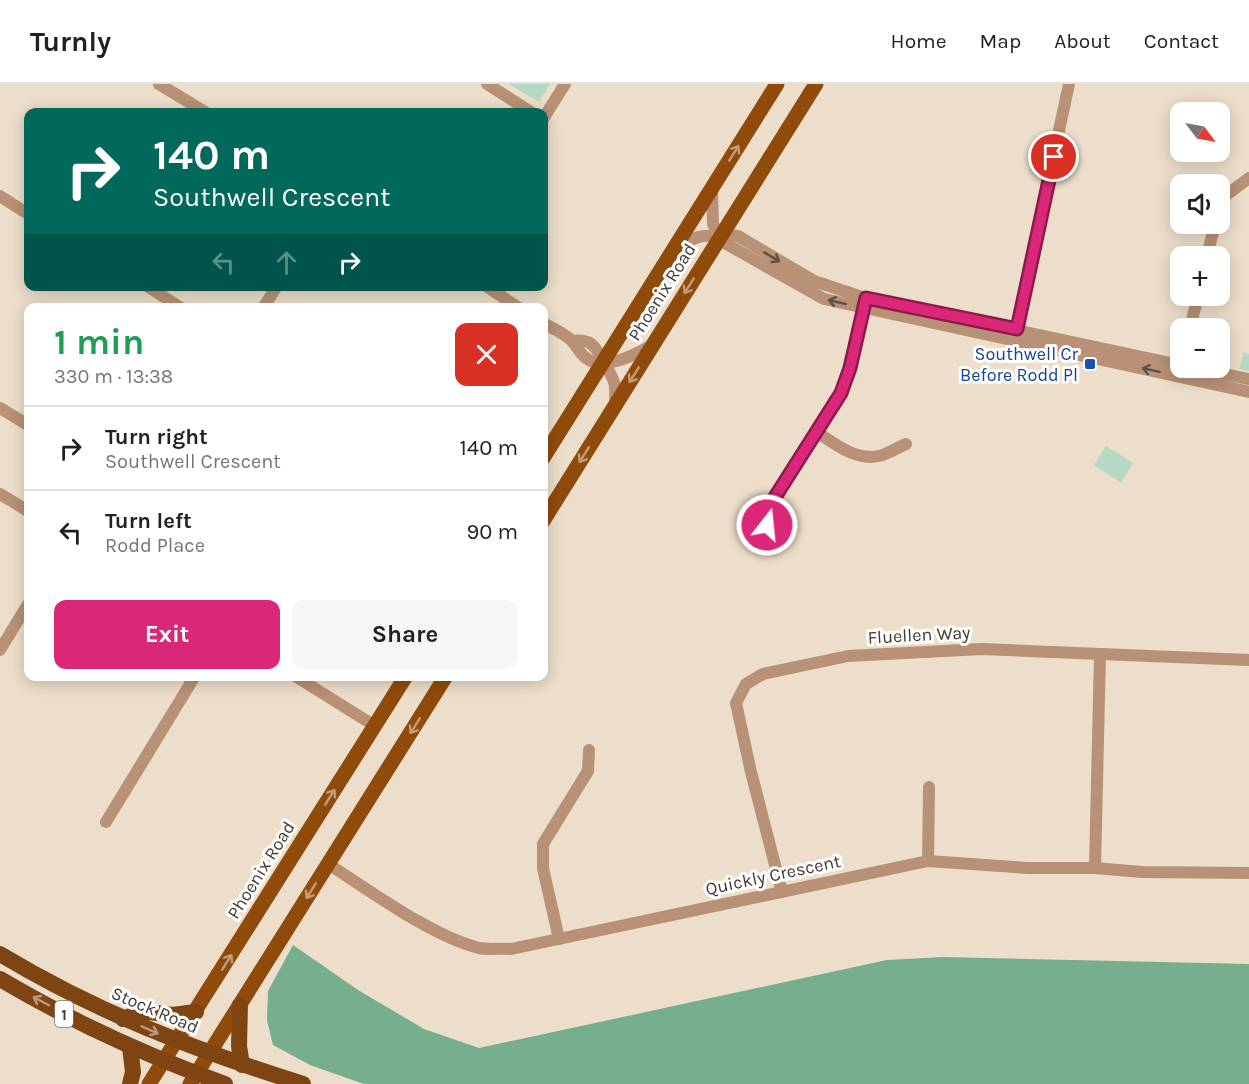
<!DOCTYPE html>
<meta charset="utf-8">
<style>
body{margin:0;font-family:Karla,sans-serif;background:#f6f6f6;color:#202124;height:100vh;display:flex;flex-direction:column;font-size:22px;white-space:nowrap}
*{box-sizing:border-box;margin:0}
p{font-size:20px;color:#757577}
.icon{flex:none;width:33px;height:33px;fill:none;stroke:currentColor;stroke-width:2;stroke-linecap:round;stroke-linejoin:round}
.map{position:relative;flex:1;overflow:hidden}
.side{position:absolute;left:24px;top:219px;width:524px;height:378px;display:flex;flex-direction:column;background:#fff;border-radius:12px;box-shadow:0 3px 15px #0003}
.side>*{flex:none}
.banner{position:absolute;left:24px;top:24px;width:524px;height:183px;border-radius:12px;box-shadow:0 3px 15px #0003;background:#00695c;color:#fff;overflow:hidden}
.needle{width:39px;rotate:122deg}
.tools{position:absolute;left:1170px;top:18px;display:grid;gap:12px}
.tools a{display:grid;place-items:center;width:60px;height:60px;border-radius:12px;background:#fff;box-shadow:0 3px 15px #0003;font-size:30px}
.pin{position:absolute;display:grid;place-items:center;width:51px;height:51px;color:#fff;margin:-26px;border:3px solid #fff;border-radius:50%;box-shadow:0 2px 6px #0007}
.me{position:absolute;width:66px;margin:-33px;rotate:16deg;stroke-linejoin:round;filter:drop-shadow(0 0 4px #0008)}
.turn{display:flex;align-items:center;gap:21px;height:126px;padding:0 30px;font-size:27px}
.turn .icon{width:78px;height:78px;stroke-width:2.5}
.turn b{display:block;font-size:42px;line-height:51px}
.lanes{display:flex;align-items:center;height:57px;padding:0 30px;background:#0003;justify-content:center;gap:30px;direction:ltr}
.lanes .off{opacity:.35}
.round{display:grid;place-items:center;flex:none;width:63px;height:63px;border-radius:12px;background:#f6f6f6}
.overview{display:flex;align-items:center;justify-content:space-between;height:102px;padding:0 30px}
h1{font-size:36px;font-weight:700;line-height:45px;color:#1e9e55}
.button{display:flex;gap:12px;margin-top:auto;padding:12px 30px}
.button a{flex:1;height:69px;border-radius:12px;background:#db2777;color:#fff;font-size:24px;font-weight:700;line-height:69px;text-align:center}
.button a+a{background:#f6f6f6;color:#202124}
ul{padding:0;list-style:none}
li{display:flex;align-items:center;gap:18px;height:84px;padding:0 30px;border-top:2px solid #e0e0e0}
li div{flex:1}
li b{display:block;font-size:22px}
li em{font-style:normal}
header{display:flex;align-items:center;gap:36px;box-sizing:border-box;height:84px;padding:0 30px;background:#fff;border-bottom:2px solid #e0e0e0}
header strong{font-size:28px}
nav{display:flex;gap:33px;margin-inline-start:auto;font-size:21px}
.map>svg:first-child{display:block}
.green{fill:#b6d9c4}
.forest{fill:#76ae8e}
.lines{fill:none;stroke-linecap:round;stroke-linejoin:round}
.minor{stroke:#b89176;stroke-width:12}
.tertiary{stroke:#b89176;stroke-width:12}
.primary{stroke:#904b0b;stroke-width:15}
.trunk{stroke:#7e4513;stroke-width:16}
.oneway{stroke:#c29c79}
.oneway2{stroke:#5f5044}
.oneway3{stroke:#b8997d}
.route-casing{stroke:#8e194d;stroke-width:15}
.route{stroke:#db2777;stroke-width:10}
.transit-dot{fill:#1a4fb4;stroke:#fff;stroke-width:2}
.labels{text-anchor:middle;stroke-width:6;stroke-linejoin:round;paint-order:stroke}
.shield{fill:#fff;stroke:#7a7671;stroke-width:1.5}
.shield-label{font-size:16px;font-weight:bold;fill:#413b34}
.street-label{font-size:18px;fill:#413b34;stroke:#fff}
.transit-label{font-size:18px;fill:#164399;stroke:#fff;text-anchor:end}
</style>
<header>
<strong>Turnly</strong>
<nav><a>Home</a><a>Map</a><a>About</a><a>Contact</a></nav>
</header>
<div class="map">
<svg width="1249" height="1000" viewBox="0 0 1249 1000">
<rect width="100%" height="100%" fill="#ecdeca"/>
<!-- green -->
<g class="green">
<polygon points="509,0 550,0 539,18"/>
<polygon points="1244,268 1249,270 1249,287 1239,285"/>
<polygon points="1106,362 1133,379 1121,399 1094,381"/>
</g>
<!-- forest -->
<polygon class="forest" points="293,861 358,906 424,945 479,964 887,876 944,873 1249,880 1249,1000 364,1000 310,981 273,961 267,936 268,907"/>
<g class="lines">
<!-- minor -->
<g class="minor">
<polyline points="487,0 531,28"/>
<polyline points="543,35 565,0"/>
<polyline points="0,112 28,130"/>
<polyline points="1220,121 1221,115 1249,94"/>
<polyline points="1207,172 1215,140"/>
<polyline points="147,202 181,224"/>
<polyline points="263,224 277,202"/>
<polyline points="1190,244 1198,212"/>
<polyline points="1014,256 1069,0"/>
<polyline points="0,324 28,341"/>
<path d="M817,348C835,360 856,377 879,372C888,370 897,364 906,360"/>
<polyline points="0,410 28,427"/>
<polyline points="767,441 775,413 841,309 850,284 865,215"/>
<polyline points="0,566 28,520"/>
<polyline points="1100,570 1249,576"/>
<polyline points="295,592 375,642"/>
<polyline points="106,738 195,592"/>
<polyline points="928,777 929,703"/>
<path d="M328,780C371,807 431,852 479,864C489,866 501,864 511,865L928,777L1028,784H1095L1142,788L1249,789"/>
<polyline points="782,808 751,688 736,619 746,600 763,590 848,572 982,565 1100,570 1095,784"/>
<polyline points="559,855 543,784 543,760 588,687 589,666"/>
</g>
<!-- tertiary -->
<g class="tertiary">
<polyline points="159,0 205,28"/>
<polyline points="712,105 713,140 723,158 824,215 1249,308"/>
<path d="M673,169C692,156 694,150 718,152C726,152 730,150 738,152L814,197L865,214L1180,281"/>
<polyline points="486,202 519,224"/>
<path d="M543,239C552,244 564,249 571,256C577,262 579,269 586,274C604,288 636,270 653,261"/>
<path d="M572,257C594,254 596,265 605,280C616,299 616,299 615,322"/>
<polyline points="1194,284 1249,295"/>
</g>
<!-- primary -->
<g class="primary">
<polyline points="543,374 777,0"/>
<polyline points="543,437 816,0"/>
<polyline points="149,1000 406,592"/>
<polyline points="190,1000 446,592"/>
</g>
<!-- trunk -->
<g class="trunk">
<path d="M0,870C98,929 195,966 303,1000"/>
<path d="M0,895C71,937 147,972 225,1000"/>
<polyline points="240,921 239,962 242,981"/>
<polyline points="123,935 142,927 172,931 196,928"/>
<polyline points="130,1000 133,988 130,963"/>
</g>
</g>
<!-- one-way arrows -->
<defs><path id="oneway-shaft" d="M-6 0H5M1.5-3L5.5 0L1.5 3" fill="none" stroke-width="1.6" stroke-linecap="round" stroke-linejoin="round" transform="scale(1.5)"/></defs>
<g class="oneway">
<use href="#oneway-shaft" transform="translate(734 69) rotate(-58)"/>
<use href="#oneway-shaft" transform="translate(689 202) rotate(122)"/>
<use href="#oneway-shaft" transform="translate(634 291) rotate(122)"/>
<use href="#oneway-shaft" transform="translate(584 371) rotate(122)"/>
<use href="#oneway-shaft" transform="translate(415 642) rotate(122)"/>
<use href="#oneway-shaft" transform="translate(330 713) rotate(-58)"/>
<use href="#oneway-shaft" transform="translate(311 807) rotate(122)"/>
<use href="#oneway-shaft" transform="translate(227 878) rotate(-58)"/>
</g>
<g class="oneway2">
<use href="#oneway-shaft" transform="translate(772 173) rotate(31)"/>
<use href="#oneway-shaft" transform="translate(837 218) rotate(-167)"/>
<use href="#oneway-shaft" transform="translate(1151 286) rotate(-168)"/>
</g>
<g class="oneway3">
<use href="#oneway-shaft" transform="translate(41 917) rotate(-152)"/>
<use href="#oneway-shaft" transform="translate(150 946) rotate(24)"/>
</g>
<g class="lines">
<defs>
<polyline id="route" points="767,441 775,413 841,309 850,284 866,214 1017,245 1054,73"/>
</defs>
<!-- route casing -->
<use href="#route" class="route-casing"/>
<!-- route -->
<use href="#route" class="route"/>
</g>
<!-- markers -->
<rect class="transit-dot" x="1084" y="274" width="12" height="12" rx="3"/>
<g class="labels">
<!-- shield labels -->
<rect class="shield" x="55" y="917" width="18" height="26" rx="4.5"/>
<g class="shield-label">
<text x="64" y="936">1</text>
</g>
<!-- street labels -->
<g class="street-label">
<text transform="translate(662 208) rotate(-58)" y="6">Phoenix Road</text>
<text transform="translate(919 551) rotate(-3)" y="6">Fluellen Way</text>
<text transform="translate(261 786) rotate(-58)" y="6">Phoenix Road</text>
<text transform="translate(773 791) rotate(-12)" y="6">Quickly Crescent</text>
<text transform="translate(155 926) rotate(23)" y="6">Stock Road</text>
</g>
<!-- transit labels -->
<g class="transit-label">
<text x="1078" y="276">Southwell Cr<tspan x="1078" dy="21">Before Rodd Pl</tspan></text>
</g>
</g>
</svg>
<div class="tools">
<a><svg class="needle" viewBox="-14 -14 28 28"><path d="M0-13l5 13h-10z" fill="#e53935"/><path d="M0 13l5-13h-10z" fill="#757577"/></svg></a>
<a><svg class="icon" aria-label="sound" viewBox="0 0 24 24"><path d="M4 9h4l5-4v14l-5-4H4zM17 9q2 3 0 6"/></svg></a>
<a>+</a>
<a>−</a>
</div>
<div class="pin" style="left:1054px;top:73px;background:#d93025"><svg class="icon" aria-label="arrive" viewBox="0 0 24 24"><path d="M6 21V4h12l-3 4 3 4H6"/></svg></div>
<svg class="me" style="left:767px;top:441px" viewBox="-20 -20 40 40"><circle r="17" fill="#db2777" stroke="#fff" stroke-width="3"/><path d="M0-11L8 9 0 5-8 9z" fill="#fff"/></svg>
<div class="banner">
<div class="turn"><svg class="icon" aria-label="right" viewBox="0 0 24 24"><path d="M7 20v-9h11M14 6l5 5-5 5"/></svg><div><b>140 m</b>Southwell Crescent</div></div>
<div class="lanes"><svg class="icon off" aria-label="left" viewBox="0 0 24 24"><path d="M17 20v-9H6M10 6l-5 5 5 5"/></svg><svg class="icon off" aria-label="ahead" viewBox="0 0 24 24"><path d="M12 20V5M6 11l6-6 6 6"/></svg><svg class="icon" aria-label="right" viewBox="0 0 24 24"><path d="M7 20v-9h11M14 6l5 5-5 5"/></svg></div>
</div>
<section class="side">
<div class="overview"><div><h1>1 min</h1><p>330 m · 13:38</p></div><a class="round" style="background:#d93025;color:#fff"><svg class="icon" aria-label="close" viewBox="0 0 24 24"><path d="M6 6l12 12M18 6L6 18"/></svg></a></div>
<ul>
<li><svg class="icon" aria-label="right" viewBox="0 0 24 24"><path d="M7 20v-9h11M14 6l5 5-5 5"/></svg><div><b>Turn right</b><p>Southwell Crescent</p></div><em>140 m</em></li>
<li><svg class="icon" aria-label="left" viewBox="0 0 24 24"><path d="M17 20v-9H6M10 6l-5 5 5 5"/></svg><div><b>Turn left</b><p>Rodd Place</p></div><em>90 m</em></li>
</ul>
<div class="button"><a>Exit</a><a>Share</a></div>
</section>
</div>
